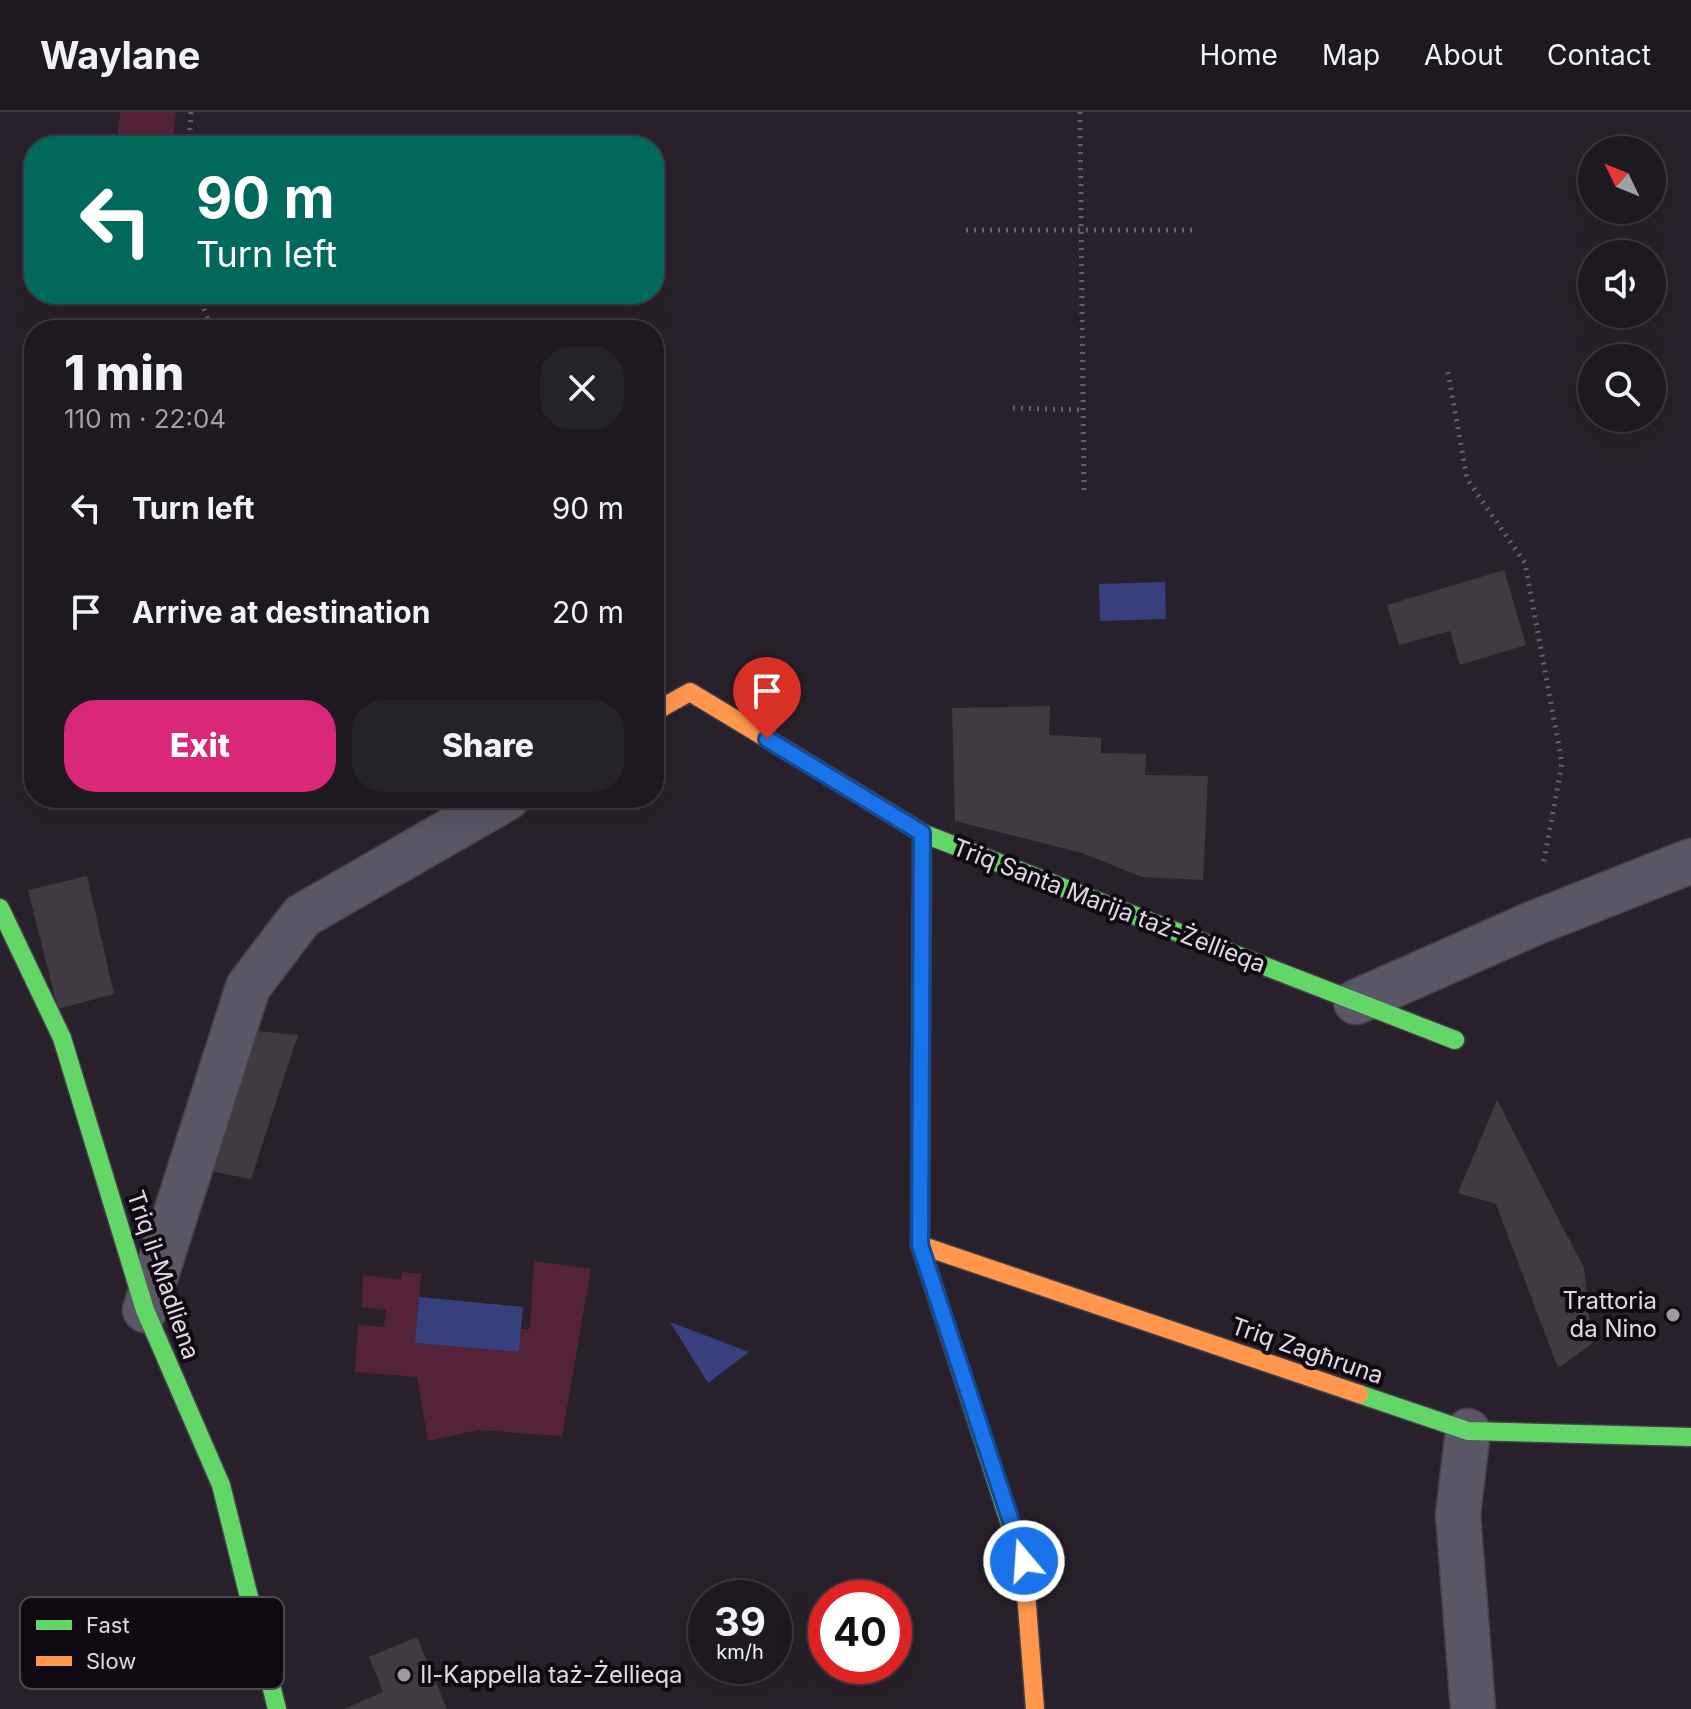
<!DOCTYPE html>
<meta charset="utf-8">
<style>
body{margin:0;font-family:Inter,sans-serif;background:#262229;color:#f1f3f6;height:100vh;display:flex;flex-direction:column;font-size:30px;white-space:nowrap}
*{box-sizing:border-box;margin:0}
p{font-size:26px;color:#a1a0a5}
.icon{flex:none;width:44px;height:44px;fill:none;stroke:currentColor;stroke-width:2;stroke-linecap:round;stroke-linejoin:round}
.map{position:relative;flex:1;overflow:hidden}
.sheet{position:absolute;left:24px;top:208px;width:640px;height:488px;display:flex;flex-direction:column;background:#1e1920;border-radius:32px;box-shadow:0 8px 32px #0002,0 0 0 2px #3c383e}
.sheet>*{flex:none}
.banner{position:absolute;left:24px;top:24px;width:640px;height:168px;border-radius:32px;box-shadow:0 8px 32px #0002,0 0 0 2px #3c383e;background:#00695c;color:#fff;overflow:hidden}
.needle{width:52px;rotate:313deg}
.buttons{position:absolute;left:1578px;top:24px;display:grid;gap:16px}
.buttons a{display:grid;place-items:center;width:88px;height:88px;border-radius:50%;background:#1e1920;box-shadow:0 8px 32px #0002,0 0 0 2px #3c383e;font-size:40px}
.speed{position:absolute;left:688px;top:1468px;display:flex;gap:16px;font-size:40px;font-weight:700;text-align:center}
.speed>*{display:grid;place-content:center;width:104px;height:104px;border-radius:50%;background:#1e1920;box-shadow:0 8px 32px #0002,0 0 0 2px #3c383e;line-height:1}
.speed small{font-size:20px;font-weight:400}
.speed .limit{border:12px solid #d22;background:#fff;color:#111}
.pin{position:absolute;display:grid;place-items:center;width:68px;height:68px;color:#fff;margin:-82px -34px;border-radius:50% 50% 50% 0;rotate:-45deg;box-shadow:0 0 8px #0007}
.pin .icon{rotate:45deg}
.me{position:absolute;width:88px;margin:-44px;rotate:342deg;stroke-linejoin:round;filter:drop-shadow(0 0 6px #0008)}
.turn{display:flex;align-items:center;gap:28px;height:168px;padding:0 40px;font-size:36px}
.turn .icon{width:104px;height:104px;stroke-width:2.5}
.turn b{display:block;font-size:56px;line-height:68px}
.round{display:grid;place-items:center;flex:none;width:84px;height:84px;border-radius:32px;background:#262229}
.head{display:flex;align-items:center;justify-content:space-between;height:136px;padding:0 40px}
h1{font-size:48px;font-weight:800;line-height:60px}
.button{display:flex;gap:16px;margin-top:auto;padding:16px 40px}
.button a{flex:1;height:92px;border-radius:32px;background:#db2777;color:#fff;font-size:32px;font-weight:800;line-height:92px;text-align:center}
.button a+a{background:#262229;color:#f1f3f6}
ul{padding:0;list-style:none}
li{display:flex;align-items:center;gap:24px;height:104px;padding:0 40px}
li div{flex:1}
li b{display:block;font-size:30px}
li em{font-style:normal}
header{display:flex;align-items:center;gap:48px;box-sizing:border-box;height:112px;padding:0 40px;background:#1e1920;border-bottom:2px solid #3c383e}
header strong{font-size:38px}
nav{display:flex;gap:44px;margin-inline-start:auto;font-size:28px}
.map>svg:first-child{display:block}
.green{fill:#542338}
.water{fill:#373f7c}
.building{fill:#403a42}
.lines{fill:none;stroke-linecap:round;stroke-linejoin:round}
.street-casing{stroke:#453f48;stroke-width:47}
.fast-casing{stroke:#453f48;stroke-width:21}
.slow-casing{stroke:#453f48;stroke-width:21}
.path{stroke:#645f6c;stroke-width:5;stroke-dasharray:2 6;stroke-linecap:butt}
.street{stroke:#5a5665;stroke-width:44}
.fast{stroke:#63d668;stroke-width:18}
.slow{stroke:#ff974d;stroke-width:18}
.route-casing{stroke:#114b97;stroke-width:20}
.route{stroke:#1a73e8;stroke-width:14}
.poi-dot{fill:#a097a3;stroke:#0f0a12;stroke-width:3}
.labels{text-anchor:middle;stroke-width:8;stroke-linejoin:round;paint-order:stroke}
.street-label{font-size:24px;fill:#e0d7e3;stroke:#0f0a12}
.poi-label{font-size:24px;fill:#e0d7e3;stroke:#0f0a12;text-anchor:end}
.key{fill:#0f0a12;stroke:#4e4851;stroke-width:2}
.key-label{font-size:22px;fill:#e0d7e3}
</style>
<header>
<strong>Waylane</strong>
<nav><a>Home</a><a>Map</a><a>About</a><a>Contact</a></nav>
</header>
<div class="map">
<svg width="1691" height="1597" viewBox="0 0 1691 1597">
<rect width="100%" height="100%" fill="#28212b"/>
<!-- green -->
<g class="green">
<polygon points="120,0 176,0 172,34 117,34"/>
<polygon points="534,1149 591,1157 562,1324 478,1318 428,1329 417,1265 355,1260 358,1213 384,1215 386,1198 362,1195 363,1163 401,1168 402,1160 421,1162 415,1231 518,1240 521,1217 530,1217"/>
</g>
<!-- water -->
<g class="water">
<polygon points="1165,470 1166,507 1100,509 1099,472"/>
<polygon points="419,1185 523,1195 519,1240 415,1231"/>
<polygon points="670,1210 749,1240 708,1271"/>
</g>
<!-- building -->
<g class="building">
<polygon points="1504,458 1526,533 1460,553 1450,519 1399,533 1387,493"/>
<polygon points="1050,594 1049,623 1101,626 1101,641 1146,642 1145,663 1208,664 1203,768 1142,765 1082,741 955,709 952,596"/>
<polygon points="87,764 114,882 58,897 28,778"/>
<polygon points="246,918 298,923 251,1067 199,1057"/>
<polygon points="1497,988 1584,1156 1592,1232 1558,1256 1496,1092 1458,1081"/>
<polygon points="417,1525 447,1597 344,1597 383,1580 369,1545"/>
</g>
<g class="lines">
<defs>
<g id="street">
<polyline points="1356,890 1532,812 1691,749"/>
<polyline points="145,1198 248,875 302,804 507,686"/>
<polyline points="1468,1319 1458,1402 1473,1597"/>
</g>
<g id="fast">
<polyline points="903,709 922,721 1455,928"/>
<polyline points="922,721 920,1133 1024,1455"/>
<polyline points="0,796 62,926 145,1198 221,1373 277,1597"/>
<polyline points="1359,1282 1468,1319 1691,1325"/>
</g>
<g id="slow">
<polyline points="654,600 690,580 903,709"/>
<polyline points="920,1133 1359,1282"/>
<polyline points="1024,1455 1035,1597"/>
</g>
</defs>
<!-- street casing -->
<use href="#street" class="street-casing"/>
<!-- fast casing -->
<use href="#fast" class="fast-casing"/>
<!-- slow casing -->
<use href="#slow" class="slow-casing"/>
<!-- path -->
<g class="path">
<polyline points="1080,0 1084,379"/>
<polyline points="189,34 191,0"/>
<polyline points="966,118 1196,118"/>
<polyline points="198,182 212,218"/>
<polyline points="1448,260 1467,367 1525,451 1562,651 1543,754"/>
<polyline points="1013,296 1083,298"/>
</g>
<!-- street -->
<use href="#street" class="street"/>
<!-- fast -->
<use href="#fast" class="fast"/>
<!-- slow -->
<use href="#slow" class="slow"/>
</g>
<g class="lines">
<defs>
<polyline id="route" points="767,627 922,721 920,1133 1024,1449"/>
</defs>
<!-- route casing -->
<use href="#route" class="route-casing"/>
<!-- route -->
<use href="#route" class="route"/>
</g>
<!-- markers -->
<g class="poi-dot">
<circle cx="1673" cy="1203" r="8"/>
<circle cx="404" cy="1563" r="8"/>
</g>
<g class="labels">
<!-- street labels -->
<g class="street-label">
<text transform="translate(1109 794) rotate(21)" y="8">Triq Santa Marija taż-Żellieqa</text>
<text transform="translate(163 1163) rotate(71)" y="8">Triq il-Madliena</text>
<text transform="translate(1307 1239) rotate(19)" y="8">Triq Zagħruna</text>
</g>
<!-- poi labels -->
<g class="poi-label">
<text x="1657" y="1197">Trattoria<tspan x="1657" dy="28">da Nino</tspan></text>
<text x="420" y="1571" text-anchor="start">Il-Kappella taż-Żellieqa</text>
</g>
</g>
<!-- legend -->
<rect x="20" y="1485" width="264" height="92" rx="12" class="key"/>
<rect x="36" y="1508" width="36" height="10" fill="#63d668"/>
<rect x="36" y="1544" width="36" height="10" fill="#ff974d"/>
<g class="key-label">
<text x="86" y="1521">Fast</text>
<text x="86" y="1557">Slow</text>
</g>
</svg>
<div class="buttons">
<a><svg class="needle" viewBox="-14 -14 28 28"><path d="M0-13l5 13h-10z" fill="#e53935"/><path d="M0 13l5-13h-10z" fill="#a1a0a5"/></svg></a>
<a><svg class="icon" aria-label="sound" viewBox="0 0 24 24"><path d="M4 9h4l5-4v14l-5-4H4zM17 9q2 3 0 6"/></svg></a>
<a><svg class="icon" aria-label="search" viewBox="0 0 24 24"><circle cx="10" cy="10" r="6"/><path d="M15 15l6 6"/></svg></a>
</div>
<div class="speed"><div>39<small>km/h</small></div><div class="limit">40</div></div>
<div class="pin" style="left:767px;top:627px;background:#d93025"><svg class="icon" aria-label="arrive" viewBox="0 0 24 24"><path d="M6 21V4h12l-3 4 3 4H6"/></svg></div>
<svg class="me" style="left:1024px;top:1449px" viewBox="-20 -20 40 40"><circle r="17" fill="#1a73e8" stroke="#fff" stroke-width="3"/><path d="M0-11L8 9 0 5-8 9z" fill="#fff"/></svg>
<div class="banner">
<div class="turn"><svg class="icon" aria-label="left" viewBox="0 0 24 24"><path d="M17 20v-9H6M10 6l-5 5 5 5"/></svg><div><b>90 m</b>Turn left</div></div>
</div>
<section class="sheet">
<div class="head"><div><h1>1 min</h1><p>110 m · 22:04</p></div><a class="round"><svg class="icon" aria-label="close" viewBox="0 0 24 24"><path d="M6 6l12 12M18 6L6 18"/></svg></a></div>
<ul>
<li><svg class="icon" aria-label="left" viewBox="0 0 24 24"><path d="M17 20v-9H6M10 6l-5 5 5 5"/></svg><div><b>Turn left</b></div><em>90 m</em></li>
<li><svg class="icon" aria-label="arrive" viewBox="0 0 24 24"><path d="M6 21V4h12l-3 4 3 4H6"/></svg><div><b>Arrive at destination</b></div><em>20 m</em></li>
</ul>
<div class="button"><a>Exit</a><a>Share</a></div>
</section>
</div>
